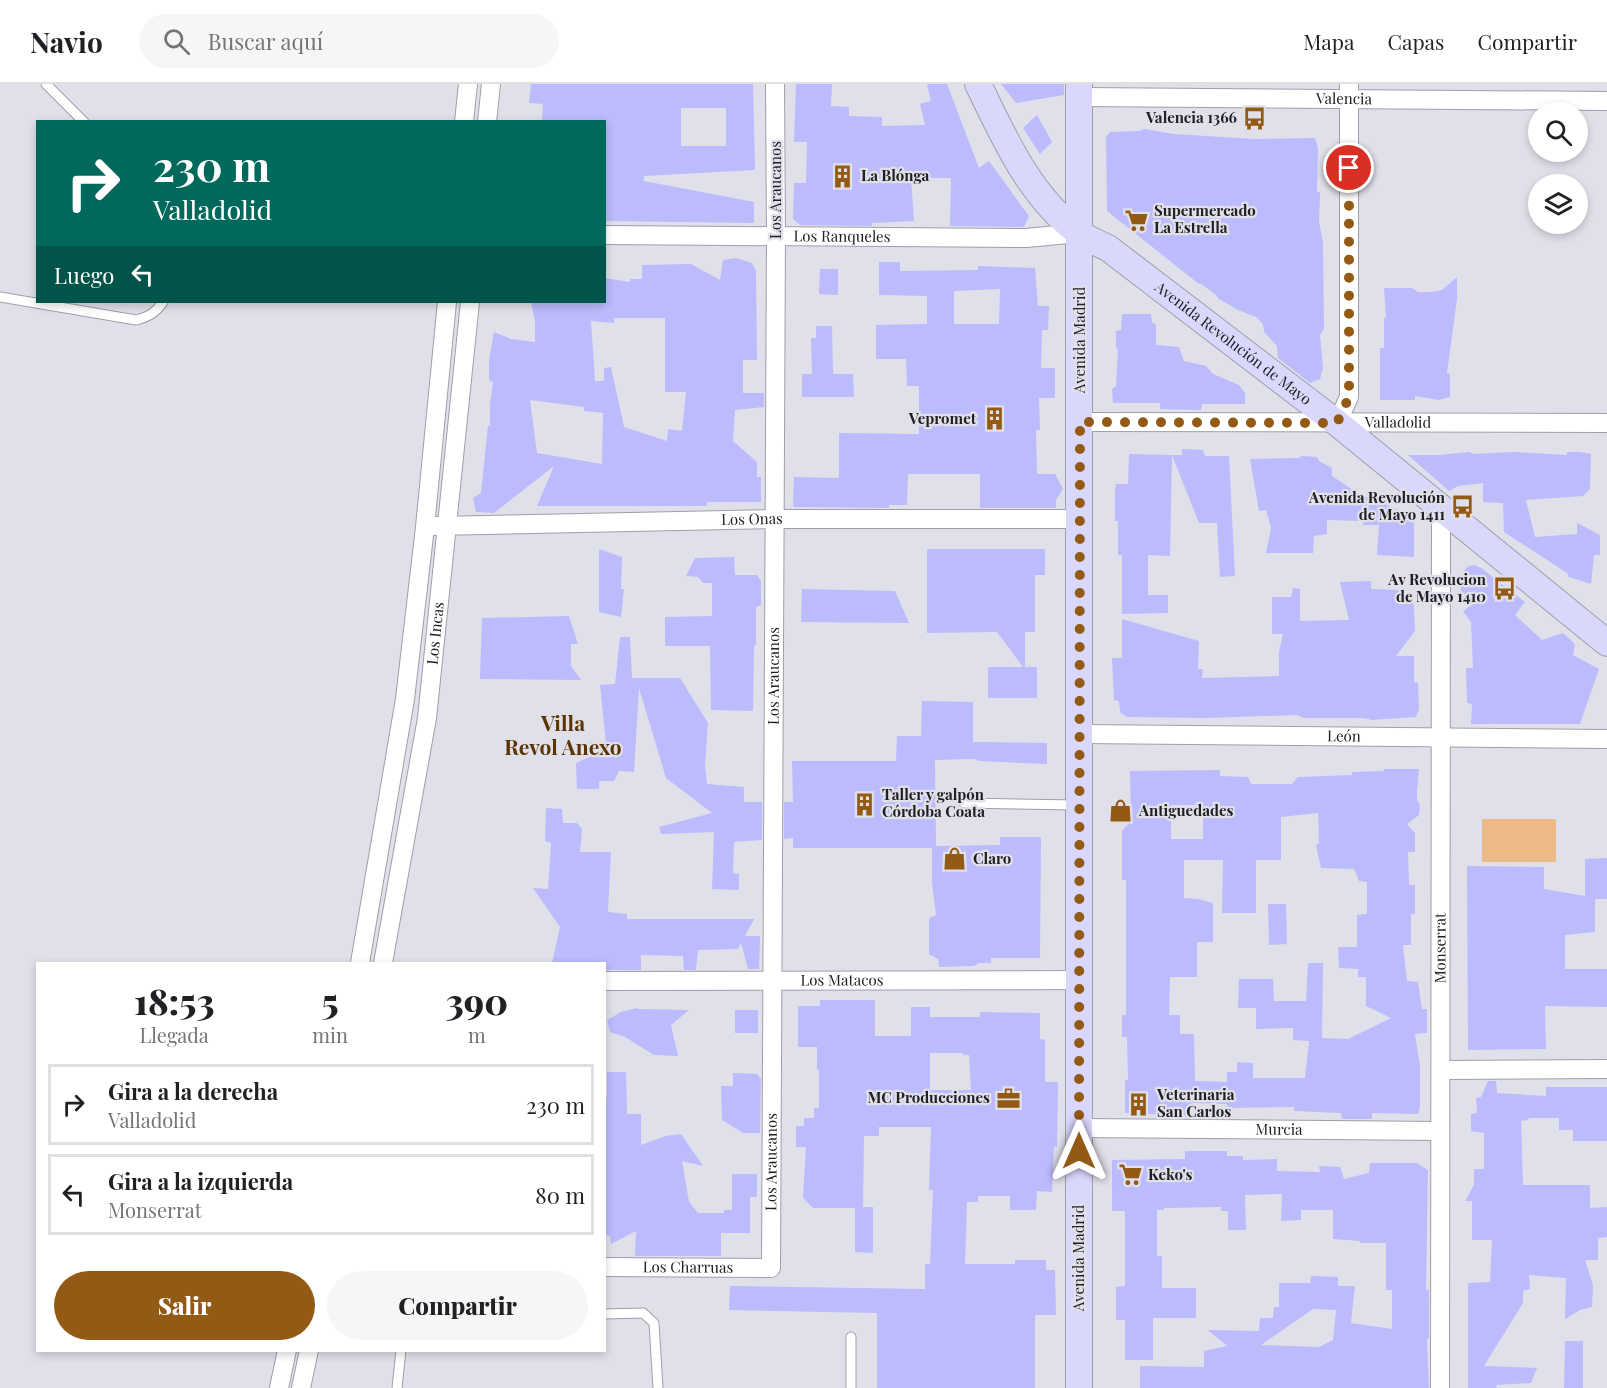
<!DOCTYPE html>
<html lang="es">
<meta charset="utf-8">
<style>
body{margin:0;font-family:"Playfair Display",serif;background:#f6f6f6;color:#202124;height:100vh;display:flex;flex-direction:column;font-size:22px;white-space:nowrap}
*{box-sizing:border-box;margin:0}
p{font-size:20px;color:#757577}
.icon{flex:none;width:33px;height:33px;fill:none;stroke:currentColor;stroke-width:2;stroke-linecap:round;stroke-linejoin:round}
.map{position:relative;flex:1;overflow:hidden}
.drawer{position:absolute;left:36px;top:878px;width:570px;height:390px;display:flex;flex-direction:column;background:#fff;border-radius:0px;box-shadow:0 3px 9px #0003}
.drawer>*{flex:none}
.top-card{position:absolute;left:36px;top:36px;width:570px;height:183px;border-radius:0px;box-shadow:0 3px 9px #0003;background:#00695c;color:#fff;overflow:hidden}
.tools{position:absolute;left:1528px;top:18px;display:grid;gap:12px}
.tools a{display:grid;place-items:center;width:60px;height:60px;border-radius:50%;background:#fff;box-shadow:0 3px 9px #0003;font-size:30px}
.pin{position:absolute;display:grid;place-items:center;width:51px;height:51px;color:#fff;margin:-26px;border:3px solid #fff;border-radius:50%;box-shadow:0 2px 6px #0007}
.me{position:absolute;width:66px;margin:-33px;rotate:0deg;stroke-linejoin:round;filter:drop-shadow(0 0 4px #0008)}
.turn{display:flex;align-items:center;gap:21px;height:126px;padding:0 18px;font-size:27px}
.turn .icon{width:78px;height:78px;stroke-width:2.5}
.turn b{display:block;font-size:42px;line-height:51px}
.then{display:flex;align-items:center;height:57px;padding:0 18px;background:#0003;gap:12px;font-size:22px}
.eta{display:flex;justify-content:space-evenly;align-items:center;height:102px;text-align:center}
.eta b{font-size:36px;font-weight:800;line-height:42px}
.button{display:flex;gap:12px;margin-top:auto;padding:12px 18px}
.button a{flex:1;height:69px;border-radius:36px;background:#925a14;color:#fff;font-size:24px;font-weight:800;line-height:69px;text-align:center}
.button a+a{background:#f6f6f6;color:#202124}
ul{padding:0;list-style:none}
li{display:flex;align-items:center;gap:18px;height:81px;margin:0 12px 9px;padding:0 6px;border:3px solid #e0e0e0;border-radius:0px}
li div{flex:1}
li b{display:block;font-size:22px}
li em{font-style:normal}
header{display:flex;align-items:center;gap:36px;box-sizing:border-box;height:84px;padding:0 30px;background:#fff;border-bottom:2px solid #e0e0e0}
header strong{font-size:28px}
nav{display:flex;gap:33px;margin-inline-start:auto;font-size:21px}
.search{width:420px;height:54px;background:#f6f6f6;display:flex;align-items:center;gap:15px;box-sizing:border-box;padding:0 21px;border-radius:33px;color:#757577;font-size:22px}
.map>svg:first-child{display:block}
.green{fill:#ecb987}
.building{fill:#bbbbfd;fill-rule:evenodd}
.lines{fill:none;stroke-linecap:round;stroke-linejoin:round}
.lane-casing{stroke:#9f9fa8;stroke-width:11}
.street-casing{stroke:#9f9fa8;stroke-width:20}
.secondary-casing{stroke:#9f9fa8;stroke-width:28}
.lane{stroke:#fff;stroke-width:9}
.street{stroke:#fff;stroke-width:18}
.secondary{stroke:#dad7fc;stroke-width:26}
.route{stroke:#925a14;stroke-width:10;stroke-dasharray:0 18}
.labels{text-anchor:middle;stroke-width:4.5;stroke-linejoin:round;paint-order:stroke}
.street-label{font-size:15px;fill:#202023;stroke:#e0e0ea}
.poi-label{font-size:15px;font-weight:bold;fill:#202023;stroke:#e0e0ea;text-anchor:start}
.district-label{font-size:21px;font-weight:bold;fill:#5b3402;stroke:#e0e0ea}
</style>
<header>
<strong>Navio</strong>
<div class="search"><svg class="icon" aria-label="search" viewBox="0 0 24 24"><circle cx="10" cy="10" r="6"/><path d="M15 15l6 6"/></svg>Buscar aquí</div>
<nav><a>Mapa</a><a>Capas</a><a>Compartir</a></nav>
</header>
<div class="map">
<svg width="1607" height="1304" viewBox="0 0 1607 1304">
<rect width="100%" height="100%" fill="#e0e0ea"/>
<!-- green -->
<rect class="green" x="1482" y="735" width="74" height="43"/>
<!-- building -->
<g class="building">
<path d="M531,0H753L755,86L644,92V97L754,118V139L604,137V38H542L543,20L529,19ZM681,24H726V62H681Z"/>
<polygon points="796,0 832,0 831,22 849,23 849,32 882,33 882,42 925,41 920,20 931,17 927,0 947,0 979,84 989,77 1029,132 1024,143 950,142 951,94 911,94 914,137 872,139 872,142 800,141 793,135 794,99 806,99 807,58 794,58"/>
<polygon points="1001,0 1064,0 1064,11 1016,19"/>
<polygon points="1037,31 1052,58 1040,70 1023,44"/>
<polygon points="1144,45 1174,50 1254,55 1315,54 1318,64 1317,108 1320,108 1319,138 1323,158 1324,245 1320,251 1323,284 1320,295 1310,299 1278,274 1277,262 1264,248 1263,240 1256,233 1238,226 1219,215 1215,210 1200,199 1199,200 1107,127 1106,53 1110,48 1139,47"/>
<path d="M736,174L752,179L756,187L757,276H743V309H764V323L735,326L733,357L757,378V393H761V418H707V422H537L554,382L494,429L476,428L473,414L481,409L488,342H490V320L493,298L489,296V276L494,248L511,255L535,258V237L531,218H604V194L630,198V195H642V181L691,180L720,196L723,176ZM614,234H665V308H686L682,347L668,345L667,357L624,343L611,283L604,284V297H595L591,237L614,239ZM530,316L584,323V327L603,329L602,380L537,369Z"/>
<path d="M879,178H900V187L978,186V182L1035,184L1038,222H1049L1048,246H1042L1041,284H1055V314H1039L1040,346H1036L1037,390H1055L1063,405L1056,416V424H980V390H908L907,421H889V424L793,423L794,393L839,394V349L919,350V302H907L906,275H876V241L927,240V212L879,211ZM1000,205L999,240H954V207Z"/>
<polygon points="820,185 838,185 838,211 819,210"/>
<polygon points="1457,193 1457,215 1447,289 1450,290 1450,313 1438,316 1415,312 1415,316 1380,316 1380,264 1384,264 1384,234 1386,234 1384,204 1412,204 1418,208 1432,208 1442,206"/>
<polygon points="1122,230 1151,230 1152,238 1156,241 1156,261 1179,263 1184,277 1206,282 1213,290 1239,301 1245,309 1245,320 1202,320 1201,326 1160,325 1160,319 1113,319 1112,305 1116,302 1118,265 1116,264 1116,247 1121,246"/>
<polygon points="816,242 832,242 833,290 853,290 854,313 802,313 802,290 812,290 811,254 816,254"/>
<polygon points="1182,365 1203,366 1205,372 1229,372 1235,492 1220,493 1217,439 1199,439 1172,371 1182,371"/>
<polygon points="1469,368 1474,370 1514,368 1567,371 1567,368 1579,368 1591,370 1590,405 1583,412 1526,416 1535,453 1577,450 1577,439 1600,451 1600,471 1594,471 1591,500 1569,493 1567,489 1504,448 1503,419 1483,418 1483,399 1458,402 1449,407 1408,371 1439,371"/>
<polygon points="1129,370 1172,371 1170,472 1148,471 1148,511 1168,511 1168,529 1122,530 1122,471 1118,471 1118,437 1115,437 1115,407 1116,400 1128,400"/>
<polygon points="1302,372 1317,373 1319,377 1332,384 1332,392 1356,408 1356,411 1374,415 1398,426 1400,434 1414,433 1414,473 1377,471 1379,441 1363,441 1363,437 1327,436 1327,450 1314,452 1313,469 1266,469 1271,444 1266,426 1259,427 1250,375 1299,374"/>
<polygon points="599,465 622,473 621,505 624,505 621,533 599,528"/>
<polygon points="927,465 1045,465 1045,491 1035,491 1035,548 1025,548 1025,583 1037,583 1037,614 988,614 988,583 1023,583 997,548 927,549"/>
<polygon points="734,473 735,491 757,491 761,497 761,521 756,523 756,561 754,561 753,627 711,626 710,562 665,562 665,533 712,532 712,499 703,499 698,493 686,492 695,474"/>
<polygon points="1474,481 1481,484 1525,518 1515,531 1542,556 1563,549 1575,560 1573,571 1599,585 1580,640 1471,640 1472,620 1467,619 1466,584 1473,584 1471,538 1463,527 1476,518 1461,507 1460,496 1463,488 1467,483"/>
<polygon points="1371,497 1371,505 1398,506 1401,510 1413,510 1415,547 1396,572 1414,572 1414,598 1418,599 1419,625 1416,633 1372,636 1363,634 1304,634 1297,631 1206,634 1127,633 1120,628 1119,617 1114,616 1112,574 1122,574 1122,535 1199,557 1198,585 1203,585 1202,594 1279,592 1279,568 1283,550 1272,550 1272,513 1291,513 1293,504 1300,505 1300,537 1349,536 1340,498"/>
<polygon points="802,505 895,507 909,539 801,538"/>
<polygon points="569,532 578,560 571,560 571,582 581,596 480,595 482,534"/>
<polygon points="620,553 630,553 632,594 680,594 708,639 705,680 707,700 744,703 744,718 762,718 762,756 734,758 733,789 739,790 739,806 712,805 714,748 661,750 659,743 712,729 666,694 639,604 634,688 619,687 614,697 599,697 599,705 577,705 576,679 590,673 590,658 606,659 600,601 615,600"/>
<polygon points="922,617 973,618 973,658 1047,659 1047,680 979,677 974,675 935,676 936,762 1000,761 1000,753 1041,753 1040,874 991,874 991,879 979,879 974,882 939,883 938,875 929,870 929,834 936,831 932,799 932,764 793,764 793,754 784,755 784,718 793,718 792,677 896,677 897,652 921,652"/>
<path d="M1384,685H1419L1417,707V716L1420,721L1419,731L1407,740L1415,749V768H1408L1409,801H1415V830H1411V861H1403L1407,897L1418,898L1422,925H1427V949L1415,950L1420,982V1023L1418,1030L1372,1029V1035H1342L1341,1029L1294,1027V1023L1227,1024V1020L1191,1019V1032L1125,1029V996H1128L1127,953H1122V931H1126V796H1122V747L1131,737L1130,687L1220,686V692L1248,693L1251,700H1292L1298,693L1352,691V688L1384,687ZM1171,721H1203V755H1171ZM1318,729L1319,760L1316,761L1321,784L1354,785L1359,797L1367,798V830L1357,831V863H1338L1339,884L1358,885V893H1366V922L1391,934L1348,955L1322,954L1323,879H1308L1306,917H1274L1273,895H1239L1238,924H1256V945L1293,944V956L1309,957L1305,994H1253V979L1237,978V988H1227V998L1195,997L1194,950H1180V931H1169L1170,893H1197V858H1213V819L1198,815L1184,814V776H1223L1222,829H1256V776H1281V733Z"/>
<polygon points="546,724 562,725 563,739 577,739 582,745 580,768 611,768 608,828 627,830 627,835 754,835 745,852 760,852 759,885 748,885 741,859 738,865 698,866 696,886 684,886 683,872 641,871 641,886 604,886 604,879 552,879 560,843 533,804 548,805 551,759 545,757"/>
<polygon points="1607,774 1607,815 1595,815 1595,848 1565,851 1565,885 1607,885 1607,923 1545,922 1546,965 1468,966 1467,782 1544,783 1544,805 1585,812 1585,775"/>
<polygon points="1268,820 1286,820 1287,860 1269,861"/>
<path d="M820,916H875V952H911V923H930V933H980V928L1040,929V955L1045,956V998H1058L1057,1063H1054L1052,1108L1037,1107L1036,1126H1010V1112H978V1118H967L965,1180H1015V1176H1046V1186H1055L1056,1231H1035V1304H877V1229L729,1226L730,1202L925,1205V1180H930L933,1106H929L931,1043H879V1052H864L863,1123H873V1169L855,1168V1124H813L803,1114L806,1063H796V1042H804V1034H814V1024H819V986H817V963H798V922H820ZM930,969H963V971H969L971,1006H930Z"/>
<polygon points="637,924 638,925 689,926 671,941 678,972 654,971 625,953 610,948 607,936 621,928"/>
<rect x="735" y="926" width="23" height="23"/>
<polygon points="607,988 626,988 627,1030 641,1030 641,1061 666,1052 681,1050 703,1082 682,1077 689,1118 698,1129 724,1129 724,1126 732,1126 732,1090 757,1090 757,1113 750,1113 750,1149 721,1149 721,1172 635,1172 636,1147 611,1160 610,1152 604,1150 604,1013 607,1013"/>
<polygon points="733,989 757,990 761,995 760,1049 743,1049 722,1036 721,1002 733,1002"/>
<polygon points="1488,997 1496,997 1497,1009 1546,1012 1546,1003 1607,1003 1607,1057 1573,1057 1573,1046 1559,1046 1559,1034 1529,1034 1528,1036 1521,1037 1523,1101 1590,1101 1590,1124 1607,1123 1607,1153 1598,1154 1598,1176 1585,1176 1593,1201 1592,1223 1580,1226 1565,1235 1566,1194 1529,1191 1530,1205 1523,1207 1523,1219 1484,1282 1537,1284 1531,1299 1496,1301 1497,1304 1468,1304 1468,1199 1490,1198 1492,1156 1472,1156 1472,1117 1465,1117 1474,1101 1474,1085 1484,1085 1484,1049 1471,1047 1471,1030 1477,1029 1476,1014 1481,1013"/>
<path d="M1185,1067H1227V1072H1243V1076L1277,1075V1087L1320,1088L1319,1082L1340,1083L1344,1095L1369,1089L1370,1079H1417L1428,1086L1426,1206H1429V1254L1427,1255L1429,1304H1140V1282L1204,1283V1267L1227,1262L1208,1246L1259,1247L1260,1234H1273L1274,1223H1279V1199H1310L1311,1192L1338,1193V1202H1355L1351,1239L1392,1245V1206H1386V1159H1360V1157L1333,1155V1126H1301V1136L1281,1137L1282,1110L1245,1111L1246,1146H1228V1127H1221V1123L1164,1124V1126H1157V1172H1162V1204H1196V1234H1153V1276H1125V1236H1116V1203L1125,1202V1127H1112V1076L1185,1075ZM1313,1225L1336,1226L1333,1256L1319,1263L1261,1261Z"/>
<polygon points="1565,1257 1583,1257 1583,1304 1564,1304"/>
</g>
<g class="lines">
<defs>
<g id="lane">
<polyline points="46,0 84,38"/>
<path d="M0,213L136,236C149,233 156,228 163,218"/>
<polyline points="964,719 1077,721"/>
<polyline points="604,1230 643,1229 654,1239 658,1304"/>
<polyline points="851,1253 851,1304"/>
<polyline points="397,1304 401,1266"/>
</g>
<g id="street">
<path id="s1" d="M1080,13L1607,17"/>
<polyline points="464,38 468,0"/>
<polyline points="487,38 491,0"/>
<path id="s2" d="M604,151L1026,154L1079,149"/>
<path id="s3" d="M1080,338L1607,339"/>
<polyline points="1337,339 1349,313 1349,0"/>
<path id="s4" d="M436,442L775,435H1080"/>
<path id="s5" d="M1080,650L1607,655"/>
<polyline points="360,879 405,615 425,443 447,218"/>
<path id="s6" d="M383,879L427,634L470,218"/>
<path id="s7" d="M604,897L1080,896"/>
<polyline points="1441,986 1607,985"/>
<path id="s8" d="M1079,1044L1440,1047"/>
<path id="s9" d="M604,1183L771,1184L776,151L775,0"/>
<polyline points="279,1304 287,1266"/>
<polyline points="301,1304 309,1266"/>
<path id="s10" d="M1440,1304L1441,425"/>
</g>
<g id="secondary">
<path id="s11" d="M978,0C1004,53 1029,112 1079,149C1087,155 1098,159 1108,164L1337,339L1607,559"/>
<polyline points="1079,1304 1079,0"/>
</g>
</defs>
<!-- lane casing -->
<use href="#lane" class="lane-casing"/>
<!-- street casing -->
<use href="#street" class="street-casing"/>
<!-- secondary casing -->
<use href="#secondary" class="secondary-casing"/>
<!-- lane -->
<use href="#lane" class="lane"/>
<!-- street -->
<use href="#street" class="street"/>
<!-- secondary -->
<use href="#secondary" class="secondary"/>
</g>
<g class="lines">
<!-- route -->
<polyline class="route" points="1079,1067 1080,338 1337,339 1349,313 1349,84"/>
</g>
<!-- icons -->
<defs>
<symbol id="bus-bare" viewBox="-9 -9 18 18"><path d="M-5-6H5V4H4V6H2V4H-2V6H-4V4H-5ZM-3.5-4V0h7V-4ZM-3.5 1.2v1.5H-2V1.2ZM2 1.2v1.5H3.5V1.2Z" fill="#925a14" stroke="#e0e0ea" stroke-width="2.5" paint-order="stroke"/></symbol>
<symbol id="building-bare" viewBox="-9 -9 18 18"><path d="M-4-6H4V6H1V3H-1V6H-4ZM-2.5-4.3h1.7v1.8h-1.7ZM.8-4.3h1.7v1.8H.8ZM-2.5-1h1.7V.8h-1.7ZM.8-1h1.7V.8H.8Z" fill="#925a14" stroke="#e0e0ea" stroke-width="2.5" paint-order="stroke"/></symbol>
<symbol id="supermarket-bare" viewBox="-9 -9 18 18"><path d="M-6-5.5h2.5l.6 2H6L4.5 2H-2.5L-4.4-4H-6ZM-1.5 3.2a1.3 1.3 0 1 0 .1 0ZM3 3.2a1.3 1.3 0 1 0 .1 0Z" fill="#925a14" stroke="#e0e0ea" stroke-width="2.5" paint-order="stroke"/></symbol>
<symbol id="shop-bare" viewBox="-9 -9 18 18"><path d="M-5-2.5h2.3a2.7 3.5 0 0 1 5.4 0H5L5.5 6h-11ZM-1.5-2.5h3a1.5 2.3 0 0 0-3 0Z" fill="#925a14" stroke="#e0e0ea" stroke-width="2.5" paint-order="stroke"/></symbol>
<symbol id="office-bare" viewBox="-9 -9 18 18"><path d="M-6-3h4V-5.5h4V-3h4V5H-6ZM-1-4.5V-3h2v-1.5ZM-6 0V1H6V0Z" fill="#925a14" stroke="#e0e0ea" stroke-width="2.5" paint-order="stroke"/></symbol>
</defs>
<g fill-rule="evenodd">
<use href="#bus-bare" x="1238" y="18" width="33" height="33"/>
<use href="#building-bare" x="826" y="76" width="33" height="33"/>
<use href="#supermarket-bare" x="1120" y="120" width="33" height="33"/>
<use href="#building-bare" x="978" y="318" width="33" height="33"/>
<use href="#bus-bare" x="1446" y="406" width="33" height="33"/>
<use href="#bus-bare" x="1488" y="488" width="33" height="33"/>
<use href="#building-bare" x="848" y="704" width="33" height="33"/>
<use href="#shop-bare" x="1104" y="710" width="33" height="33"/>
<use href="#shop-bare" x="938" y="758" width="33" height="33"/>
<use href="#office-bare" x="992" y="998" width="33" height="33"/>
<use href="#building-bare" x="1122" y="1004" width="33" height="33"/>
<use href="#supermarket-bare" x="1114" y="1074" width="33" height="33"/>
</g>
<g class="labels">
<!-- street labels -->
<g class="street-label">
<text dy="5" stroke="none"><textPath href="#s1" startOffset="264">Valencia</textPath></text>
<text transform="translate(776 106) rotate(-90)" y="5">Los Araucanos</text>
<text dy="5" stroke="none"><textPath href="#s2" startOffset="238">Los Ranqueles</textPath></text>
<text transform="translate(1080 256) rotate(-90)" y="5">Avenida Madrid</text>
<text dy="5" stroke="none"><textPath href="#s11" startOffset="372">Avenida Revolución de Mayo</textPath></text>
<text dy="5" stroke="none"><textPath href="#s3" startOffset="318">Valladolid</textPath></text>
<text dy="5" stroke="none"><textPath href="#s4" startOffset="316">Los Onas</textPath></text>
<text dy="5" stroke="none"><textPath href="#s6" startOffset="334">Los Incas</textPath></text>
<text dy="5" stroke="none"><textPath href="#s9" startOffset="759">Los Araucanos</textPath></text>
<text dy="5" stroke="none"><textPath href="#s5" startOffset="264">León</textPath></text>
<text dy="5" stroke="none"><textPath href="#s10" startOffset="440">Monserrat</textPath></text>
<text dy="5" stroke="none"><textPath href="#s7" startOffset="238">Los Matacos</textPath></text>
<text dy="5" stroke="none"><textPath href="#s8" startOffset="200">Murcia</textPath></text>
<text dy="5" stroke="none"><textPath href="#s9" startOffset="273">Los Araucanos</textPath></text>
<text transform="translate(1079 1174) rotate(-90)" y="5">Avenida Madrid</text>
<text dy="5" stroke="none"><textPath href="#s9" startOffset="84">Los Charruas</textPath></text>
</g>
<!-- poi labels -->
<g class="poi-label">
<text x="1237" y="39" text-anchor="end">Valencia 1366</text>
<text x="861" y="97">La Blónga</text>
<text x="1154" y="132">Supermercado<tspan x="1154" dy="17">La Estrella</tspan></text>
<text x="976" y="340" text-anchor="end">Vepromet</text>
<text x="1445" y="419" text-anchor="end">Avenida Revolución<tspan x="1445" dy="17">de Mayo 1411</tspan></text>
<text x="1486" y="501" text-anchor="end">Av Revolucion<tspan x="1486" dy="17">de Mayo 1410</tspan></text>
<text x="882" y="716">Taller y galpón<tspan x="882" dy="17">Córdoba Coata</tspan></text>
<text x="1139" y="732">Antiguedades</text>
<text x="973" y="780">Claro</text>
<text x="1157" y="1016">Veterinaria<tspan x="1157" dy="17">San Carlos</tspan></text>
<text x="990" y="1019" text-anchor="end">MC Producciones</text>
<text x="1148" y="1096">Keko's</text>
</g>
<!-- district labels -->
<g class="district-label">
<text x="563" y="647">Villa<tspan x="563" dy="24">Revol Anexo</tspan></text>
</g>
</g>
</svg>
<div class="tools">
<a><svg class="icon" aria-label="search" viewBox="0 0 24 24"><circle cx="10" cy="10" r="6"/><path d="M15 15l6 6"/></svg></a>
<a><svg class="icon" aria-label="layers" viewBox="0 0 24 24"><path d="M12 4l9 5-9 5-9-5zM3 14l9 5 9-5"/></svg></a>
</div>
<div class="pin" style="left:1349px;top:84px;background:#d93025"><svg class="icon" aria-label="arrive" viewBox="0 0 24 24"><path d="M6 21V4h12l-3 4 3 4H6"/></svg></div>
<svg class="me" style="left:1079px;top:1067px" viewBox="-20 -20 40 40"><path d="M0-17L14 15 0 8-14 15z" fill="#925a14" stroke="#fff" stroke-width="4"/></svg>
<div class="top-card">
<div class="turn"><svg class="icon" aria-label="right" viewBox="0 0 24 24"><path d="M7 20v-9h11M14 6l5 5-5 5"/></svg><div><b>230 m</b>Valladolid</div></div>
<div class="then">Luego<svg class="icon" aria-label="left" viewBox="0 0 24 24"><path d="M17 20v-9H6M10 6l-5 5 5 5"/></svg></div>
</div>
<section class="drawer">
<div class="eta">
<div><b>18:53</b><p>Llegada</p></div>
<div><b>5</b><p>min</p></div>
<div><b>390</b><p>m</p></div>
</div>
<ul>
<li><svg class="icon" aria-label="right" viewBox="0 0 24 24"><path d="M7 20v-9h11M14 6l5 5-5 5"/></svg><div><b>Gira a la derecha</b><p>Valladolid</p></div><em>230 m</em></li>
<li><svg class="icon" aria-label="left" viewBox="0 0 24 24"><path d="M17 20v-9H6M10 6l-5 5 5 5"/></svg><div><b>Gira a la izquierda</b><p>Monserrat</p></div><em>80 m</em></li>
</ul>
<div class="button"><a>Salir</a><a>Compartir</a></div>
</section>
</div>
